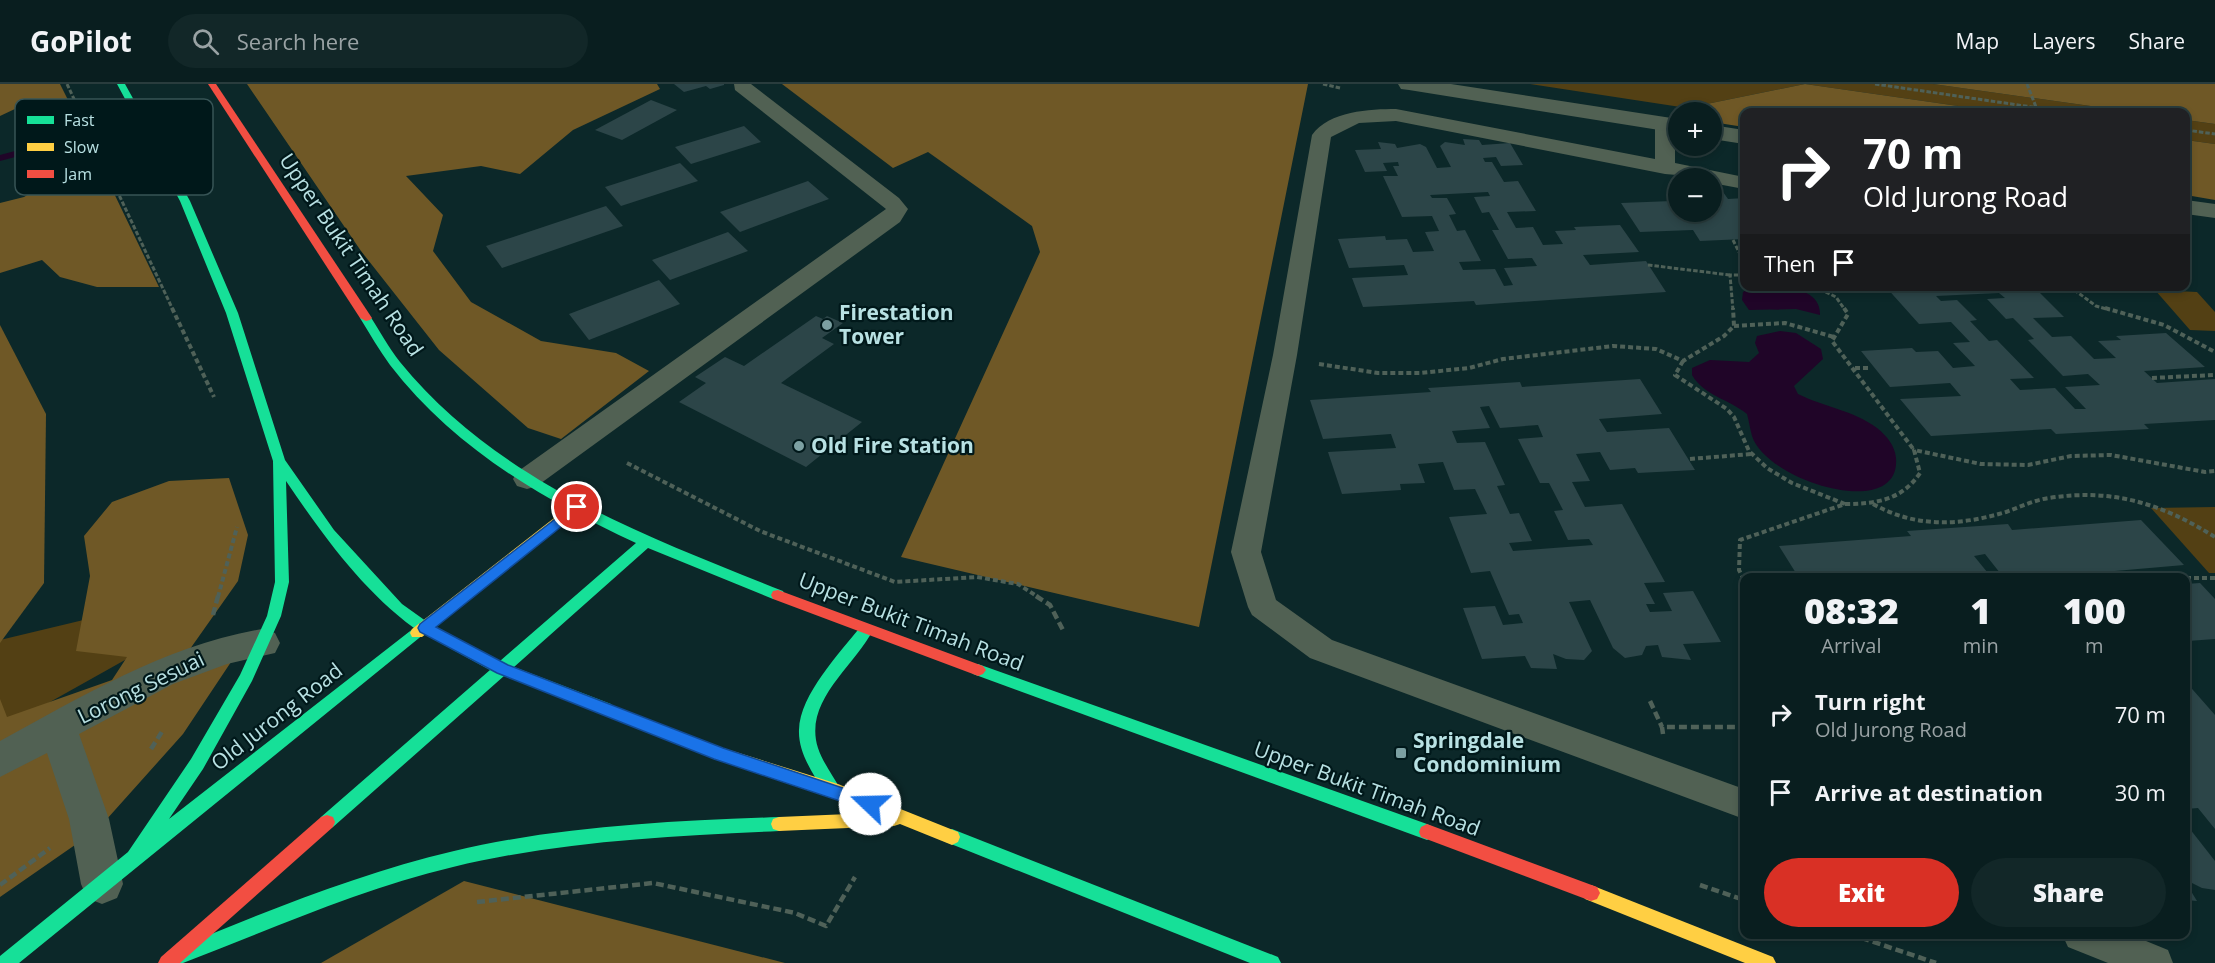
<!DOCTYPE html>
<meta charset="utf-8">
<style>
body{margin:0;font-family:"Open Sans",sans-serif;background:#122728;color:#f1f3f6;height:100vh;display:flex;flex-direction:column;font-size:22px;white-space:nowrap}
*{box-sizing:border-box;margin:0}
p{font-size:20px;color:#99a2a4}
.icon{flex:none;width:33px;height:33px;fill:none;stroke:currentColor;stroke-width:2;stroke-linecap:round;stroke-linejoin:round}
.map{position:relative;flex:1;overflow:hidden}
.sheet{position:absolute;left:1740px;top:489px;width:450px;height:366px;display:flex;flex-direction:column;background:#091e1f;border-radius:12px;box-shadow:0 3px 9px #0003,0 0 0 2px #293c3d}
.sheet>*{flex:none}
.top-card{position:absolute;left:1740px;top:24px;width:450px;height:183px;border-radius:12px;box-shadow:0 3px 9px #0003,0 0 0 2px #293c3d;background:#202124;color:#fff;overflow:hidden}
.tools{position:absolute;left:1668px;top:18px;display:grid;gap:12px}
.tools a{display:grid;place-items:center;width:54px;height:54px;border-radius:50%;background:#091e1f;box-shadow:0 3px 9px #0003,0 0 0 2px #293c3d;font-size:30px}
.pin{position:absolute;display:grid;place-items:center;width:51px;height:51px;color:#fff;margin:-26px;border:3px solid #fff;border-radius:50%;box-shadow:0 2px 6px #0007}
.me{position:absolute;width:66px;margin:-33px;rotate:291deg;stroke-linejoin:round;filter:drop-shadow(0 0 4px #0008)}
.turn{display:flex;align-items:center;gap:21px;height:126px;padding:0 24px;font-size:27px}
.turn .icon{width:78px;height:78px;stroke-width:2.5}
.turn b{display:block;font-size:42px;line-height:51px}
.then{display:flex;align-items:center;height:57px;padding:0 24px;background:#0003;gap:12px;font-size:22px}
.eta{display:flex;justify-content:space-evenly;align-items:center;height:102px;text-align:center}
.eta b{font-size:36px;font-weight:800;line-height:42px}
.button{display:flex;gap:12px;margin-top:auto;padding:12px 24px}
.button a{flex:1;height:69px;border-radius:36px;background:#d93025;color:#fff;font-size:24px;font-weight:800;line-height:69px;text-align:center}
.button a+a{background:#122728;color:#f1f3f6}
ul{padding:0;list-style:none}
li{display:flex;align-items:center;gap:18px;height:78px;padding:0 24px}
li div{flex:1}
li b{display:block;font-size:22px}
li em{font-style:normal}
header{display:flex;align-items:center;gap:36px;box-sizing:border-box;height:84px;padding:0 30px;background:#091e1f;border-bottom:2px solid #293c3d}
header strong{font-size:28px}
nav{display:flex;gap:33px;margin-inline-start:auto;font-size:21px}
.search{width:420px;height:54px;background:#122728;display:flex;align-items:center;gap:15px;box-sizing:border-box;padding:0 21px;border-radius:33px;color:#99a2a4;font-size:22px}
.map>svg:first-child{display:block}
.green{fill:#534014}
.forest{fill:#6f5826}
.water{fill:#200528}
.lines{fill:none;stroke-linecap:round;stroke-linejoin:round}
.stream{fill:#200528;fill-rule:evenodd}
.building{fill:#2c4548;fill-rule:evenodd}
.path-far2{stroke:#4f6158;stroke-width:3;stroke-dasharray:4.5 2;stroke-linecap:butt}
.path-far1{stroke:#4f6158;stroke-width:4;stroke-dasharray:5 3;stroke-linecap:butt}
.path{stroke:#4f6158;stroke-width:4.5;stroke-dasharray:8 4;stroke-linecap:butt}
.lane{fill:#516153;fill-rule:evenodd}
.street{fill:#516153;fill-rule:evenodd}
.fast{fill:#16e098;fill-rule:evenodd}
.slow{fill:#ffcf43;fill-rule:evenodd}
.jam{fill:#f24e42;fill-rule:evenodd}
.route{fill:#1a73e8;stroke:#114b97;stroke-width:1.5}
.poi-dot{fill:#7ca0a2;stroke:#00181a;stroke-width:2}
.labels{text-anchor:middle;stroke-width:4.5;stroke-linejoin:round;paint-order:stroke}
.street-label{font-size:21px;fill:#b8e1e3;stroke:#00181a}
.poi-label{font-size:21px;font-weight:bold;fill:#b8e1e3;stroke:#00181a;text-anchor:start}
.key{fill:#00181a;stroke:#375456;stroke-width:1.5}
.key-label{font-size:16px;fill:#b8e1e3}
</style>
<header>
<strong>GoPilot</strong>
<div class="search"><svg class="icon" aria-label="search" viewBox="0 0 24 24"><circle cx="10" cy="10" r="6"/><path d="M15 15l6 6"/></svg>Search here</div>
<nav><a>Map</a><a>Layers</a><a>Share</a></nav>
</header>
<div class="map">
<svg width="2215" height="879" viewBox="0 0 2215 879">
<rect width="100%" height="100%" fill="#0c2829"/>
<!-- green -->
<g class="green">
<polygon points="1530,0 1933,0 2133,28 2000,28 1805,0 1687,24"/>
<polygon points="2186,36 2215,40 2215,60 2186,56"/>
<polygon points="2155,206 2197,208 2215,228 2215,247 2190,246"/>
<polygon points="2215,423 2215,489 2209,489 2151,424"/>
<polygon points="167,516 191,539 0,646 0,556"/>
</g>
<!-- forest -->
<g class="forest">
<polygon points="0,0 60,0 69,18 40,28 17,24 0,32"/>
<polygon points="247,0 657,0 660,5 573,46 520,90 481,82 406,92 443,131 433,167 471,218 541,257 616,269 649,287 561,355 528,344 439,266 361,167"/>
<polygon points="782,0 1308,0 1199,543 901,473 1040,168 1032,142 928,68 893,84"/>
<polygon points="1805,0 2000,28 1744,28 1744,43 1712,38 1712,28 1688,28 1687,24"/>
<polygon points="1933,0 2215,0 2215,40 2186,36 2186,28 2133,28"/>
<polygon points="74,26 159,203 97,203 60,193 42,176 0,189 0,119 24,113 44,101 37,82 44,35"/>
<polygon points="2186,56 2215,60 2215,116 2186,111"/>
<polygon points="0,241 46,330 44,499 0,559"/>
<polygon points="229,394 248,451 238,497 190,565 245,557 183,650 98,745 0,813 0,615 7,633 112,596 127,573 76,567 90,492 84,452 112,418 169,397"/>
<polygon points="464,797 785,879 321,879"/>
</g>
<!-- water -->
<g class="water">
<path d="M1752,203C1774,202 1821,200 1820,231L1796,225L1749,226L1742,216L1743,208Z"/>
<path d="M1780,247L1796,249L1821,265L1823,275L1794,302L1798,310C1824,323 1853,326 1877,344C1887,352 1895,362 1896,374C1901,438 1767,398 1752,352C1750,345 1749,337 1747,330C1729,315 1704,312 1692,291V284L1710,276L1749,278L1759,269L1755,259L1757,252Z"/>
</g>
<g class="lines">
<!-- stream -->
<polygon class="stream" points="68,53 73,56 72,58 0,77 0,71"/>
</g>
<!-- building -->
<g class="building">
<polygon points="674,0 724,0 724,1 710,5 706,2 684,8"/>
<polygon points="651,16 677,26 622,56 595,46"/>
<polygon points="744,42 761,58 691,80 675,63"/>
<path d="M1463,55L1479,56L1482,61L1510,59L1523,81L1501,82L1496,73L1483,74L1485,78H1492L1504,98L1518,97L1536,127L1507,128L1516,144L1533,143L1543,161L1563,160L1555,147L1576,146L1574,143L1620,141L1639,168L1583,171L1590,181L1646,177L1666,208L1476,221L1474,217L1363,223L1352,194L1408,191L1404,181L1349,184L1338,155L1385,152L1386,156L1407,155L1413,168L1434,167L1425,148L1439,147L1432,132L1402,133L1383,92H1398L1393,82H1399L1398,78L1383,79L1387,87L1365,88L1355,66L1381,65L1378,58L1395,60L1397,64L1420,60L1426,63L1437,84L1451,83L1440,62L1445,58L1465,61ZM1488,108L1490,112L1474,113L1482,129L1489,128L1499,146H1492L1508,175L1532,174L1537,182L1504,184L1513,201L1504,202L1495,185L1463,186L1459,178L1481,177L1465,146L1457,147L1449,131L1456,130L1447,114H1432L1430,111Z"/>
<polygon points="680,79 698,97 621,122 605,103"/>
<polygon points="808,97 829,115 740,148 720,128"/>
<polygon points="1723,108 1728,115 1744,114 1744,155 1700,157 1693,146 1640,148 1621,119 1672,117 1667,110 1678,110 1678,128 1712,128 1712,109"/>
<polygon points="606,122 623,142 502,184 486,162"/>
<polygon points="728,148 748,167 670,196 652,176"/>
<polygon points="659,196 680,220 589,256 569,230"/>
<path d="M1885,202H2033L2064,233L2033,234L2052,253L2071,252L2094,275L2116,274L2098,257L2121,256L2116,252L2166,249L2205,283L2144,287L2157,299L2215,295V336L2144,340L2149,345L2056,350L2051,345L1931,352L1900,315L1961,312L1950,299L1890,303L1861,267L1912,264L1916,268L1938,267L1953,284L1975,282L1953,259L1970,258L1951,238L1919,240ZM1999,209L2005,214L1987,215L2006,235L2013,234L2034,255L2028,256L2063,292L2088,290L2100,301L2065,303L2086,325H2075L2055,304L2020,306L2010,295L2034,294L1997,256L1989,257L1970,237L1977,236L1957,216L1941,217L1936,212Z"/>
<polygon points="816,232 823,235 827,232 843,239 822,254 834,260 781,299 862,338 806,383 679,318 706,299 695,293 725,273 744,282"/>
<path d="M1640,295L1662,330L1599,335L1607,348L1669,344L1695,386L1638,389L1635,384L1610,386L1600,368L1576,370L1590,397L1572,398L1585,423L1622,420L1665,498L1644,499L1655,520H1646L1650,528L1672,527L1663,509L1693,507L1721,558L1683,560L1691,576L1662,573L1658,561L1646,562L1642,571L1625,574L1613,564L1590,516L1569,518L1592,567L1584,576L1566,575L1553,570L1557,585L1531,584L1525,572L1482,575L1463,524L1495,522L1503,541L1523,539L1519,530L1509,531L1490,487L1471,489L1449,433L1487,430L1475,405L1454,406L1443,378L1418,380L1425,399L1400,400L1401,406L1342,410L1328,368L1396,364L1391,350L1323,355L1310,316L1431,308L1428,304L1520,298L1522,303ZM1489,322L1500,344L1538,341L1543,353L1518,355L1540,399H1549L1563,426L1554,427L1568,456L1589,455L1593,461L1513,467L1509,459L1532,457L1519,429L1510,430L1497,402L1505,401L1485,358L1457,359L1452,347L1490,344L1480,323Z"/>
<polygon points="2141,436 2184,481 2115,487 2121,494 2004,494 1985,470 1974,472 1992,494 1799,494 1779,462 1911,452 1907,447 2008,440 2012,446"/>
<polygon points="2200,499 2215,515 2215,555 2188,557 2186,555 2186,500"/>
<polygon points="2186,598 2215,631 2215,745 2198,724 2186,725"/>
<polygon points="2186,740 2215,777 2215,806 2202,804 2186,796"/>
<polygon points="2186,799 2197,817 2186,816"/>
</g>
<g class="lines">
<!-- path-far2 -->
<g class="path-far2">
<polyline points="67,0 173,226"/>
<polyline points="1323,0 1340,4"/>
<polyline points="1875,0 2066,28"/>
<polyline points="2027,0 2036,23"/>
<polyline points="2186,46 2215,50"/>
<polyline points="1733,156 1744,178"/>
<polyline points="1648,181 1730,191"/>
<polyline points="1814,202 1836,213 1845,226"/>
<polyline points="2069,202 2096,222 2110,226"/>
<polyline points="1733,226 1730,191 1744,191"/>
</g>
<!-- path-far1 -->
<g class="path-far1">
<polyline points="172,224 214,313"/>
<polyline points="1844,224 1848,230 1832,257 1914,366"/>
<polyline points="2105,224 2164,241 2215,268"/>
<polyline points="1734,242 1785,239 1834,253"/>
<polyline points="1683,277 1675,291 1727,325 1734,333 1749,367 1767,384 1792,399 1845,420 1740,456 1739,486 1744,496"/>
<polyline points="1319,280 1378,289 1420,289 1469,284 1503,275 1613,262 1656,265 1683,277 1724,252 1734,242 1733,224"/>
<polyline points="1855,284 1869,284"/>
<polyline points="2152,294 2215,291"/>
<polyline points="1690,375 1751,370"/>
<polyline points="627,379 760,447 895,498 977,493 1018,500 1038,513"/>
<path d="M1845,420C1876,420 1902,416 1920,389L1914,366L1981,380L2028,381L2071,372L2111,371L2205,388L2215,387"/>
<path d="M1873,420C1916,444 1959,442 2006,428C2020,423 2034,416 2049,414C2113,404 2162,420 2215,453"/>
<polyline points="2170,494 2215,494"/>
<polyline points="218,513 237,443"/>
</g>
<!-- path -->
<g class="path">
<polyline points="1036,512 1050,521 1064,548"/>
<polyline points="213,531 218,512"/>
<polyline points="1650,617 1662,643"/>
<polyline points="1663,650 1662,643 1744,643"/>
<polyline points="151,665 163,646"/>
<polyline points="0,801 50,764"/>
<polyline points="1700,801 1744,816"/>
<polyline points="477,818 653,799 795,829 826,842 855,793"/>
<polyline points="1850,850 1936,879"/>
</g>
<!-- lane -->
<g class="lane">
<polygon points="734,0 751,0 899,114 908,125 900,138 537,402 527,405 517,402 513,395 517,388 886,125 735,6"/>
<path d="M1396,25L1655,75V40L1665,34L1675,40V79L1744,93V105L1712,99V94L1665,90L1396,37L1359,39L1331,53L1297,271L1261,468L1276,516L1332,556L1744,705V735L1310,574L1252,531L1248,523L1231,468L1273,271L1312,51C1329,27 1370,25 1396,25Z"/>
<polygon points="2062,850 2129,850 2168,866 2173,879 2108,879 2068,863"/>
</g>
<!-- street -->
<g class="street">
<polygon points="1398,0 1451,0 1678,35 1678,49 1409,6 1401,5"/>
<polygon points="1712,41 1744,46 1744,60 1712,55"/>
<polygon points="2186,116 2215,120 2215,134 2186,130"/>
<path d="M262,545L275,549L280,559L275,569L227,580L173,600L79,650L109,735L123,800L117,814L102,820L87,814L81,800L69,735L47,669L0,693V657C85,611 165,562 262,545Z"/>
</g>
<!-- fast -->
<g class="fast">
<path d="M117,0H125L190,117L238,229L285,376L334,446L402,520L430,540L500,577L636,459C543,416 453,363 390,281C379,266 370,250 360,234L366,231L370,232C380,247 388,263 400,278C498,398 643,451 783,507L785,511L783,515H773L648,464L514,583L611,620L614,625L611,630L606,631L601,630L504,592L333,743L327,745L321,743L319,738L321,733L490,586L424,550L19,879H0V872L128,768L191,675L240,591L267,532L275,498L273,377L226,229L180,117ZM286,397C322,450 362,506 414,544L169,735L203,685L252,597L281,532L289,498Z"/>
<path d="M866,540L871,542L873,546C854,583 803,617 818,664C823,679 833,691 840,705L838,710L832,712L826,710C814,692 798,669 799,646C800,610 840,569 861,542Z"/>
<polygon points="978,580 1427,740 1433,743 1435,748 1433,753 1427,756 973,590 970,586 973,582"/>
<path d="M779,733L785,735L787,740L785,745L779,747C670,752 560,757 453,783C360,805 272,845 183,879H166L164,874L167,868C260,830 356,790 454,767C560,742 670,737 779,733Z"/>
<polygon points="952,745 1278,873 1281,879 1250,879 946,758 944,753 946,748"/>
</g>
<!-- slow -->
<g class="slow">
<polygon points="577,418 582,420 584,423 582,426 422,553 412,553 410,549 412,545 572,420"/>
<polygon points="606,619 723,664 838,700 958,748 960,753 958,758 952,761 900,740 894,742 779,747 773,745 771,740 773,735 779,733 872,729 829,711 714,675 601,630 598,625 601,620"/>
<polygon points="1591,801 1773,873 1776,879 1745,879 1585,815 1582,809 1585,803"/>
</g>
<!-- jam -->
<g class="jam">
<polygon points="208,0 216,0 372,234 370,236 366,237 360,234"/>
<polygon points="778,506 983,582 986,586 983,590 978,592 973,590 773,515 771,511 773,507"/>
<polygon points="327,731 333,733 335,738 333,743 180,879 158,879 161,873 321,733"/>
<polygon points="1427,740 1597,803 1600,809 1597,815 1591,817 1421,753 1419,748 1421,743"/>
</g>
</g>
<!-- route -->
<polygon class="route" points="577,418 582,419 582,426 436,543 508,581 723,664 876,715 878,720 876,725 870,727 714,675 497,589 420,548 418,544 420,540"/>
<!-- markers -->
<g class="poi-dot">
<circle cx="827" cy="241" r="6"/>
<circle cx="799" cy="362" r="6"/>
<rect x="1395" y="663" width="12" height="12" rx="3"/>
</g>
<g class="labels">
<!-- street labels -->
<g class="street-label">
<text transform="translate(351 171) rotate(56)" y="7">Upper Bukit Timah Road</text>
<text transform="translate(911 538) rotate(21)" y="7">Upper Bukit Timah Road</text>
<text transform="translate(141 604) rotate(-26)" y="7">Lorong Sesuai</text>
<text transform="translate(277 633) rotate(-38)" y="7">Old Jurong Road</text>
<text transform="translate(1367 705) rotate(20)" y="7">Upper Bukit Timah Road</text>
</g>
<!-- poi labels -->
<g class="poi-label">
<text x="839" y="236">Firestation<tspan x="839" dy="24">Tower</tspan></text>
<text x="811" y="369">Old Fire Station</text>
<text x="1413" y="664">Springdale<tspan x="1413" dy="24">Condominium</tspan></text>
</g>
</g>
<!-- legend -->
<rect x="15" y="15" width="198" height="96" rx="9" class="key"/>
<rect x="27" y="32" width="27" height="8" fill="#16e098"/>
<rect x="27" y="59" width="27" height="8" fill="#ffcf43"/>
<rect x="27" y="86" width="27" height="8" fill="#f24e42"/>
<g class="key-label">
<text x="64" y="42">Fast</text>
<text x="64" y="69">Slow</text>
<text x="64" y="96">Jam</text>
</g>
</svg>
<div class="tools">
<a>+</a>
<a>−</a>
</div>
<div class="pin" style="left:577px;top:423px;background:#d93025"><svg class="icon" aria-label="arrive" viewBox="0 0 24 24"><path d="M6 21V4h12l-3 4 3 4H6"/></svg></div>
<svg class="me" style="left:870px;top:720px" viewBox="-20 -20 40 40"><circle r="19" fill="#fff"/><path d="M0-13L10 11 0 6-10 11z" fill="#1a73e8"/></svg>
<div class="top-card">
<div class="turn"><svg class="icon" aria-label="right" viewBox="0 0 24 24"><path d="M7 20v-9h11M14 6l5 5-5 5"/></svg><div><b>70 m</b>Old Jurong Road</div></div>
<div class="then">Then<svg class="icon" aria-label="arrive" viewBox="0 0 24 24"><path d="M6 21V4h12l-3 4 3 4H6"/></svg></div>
</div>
<section class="sheet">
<div class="eta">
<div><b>08:32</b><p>Arrival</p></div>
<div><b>1</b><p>min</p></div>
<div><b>100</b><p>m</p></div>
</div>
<ul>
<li><svg class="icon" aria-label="right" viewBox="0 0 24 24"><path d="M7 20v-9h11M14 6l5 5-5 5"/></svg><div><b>Turn right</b><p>Old Jurong Road</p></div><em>70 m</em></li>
<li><svg class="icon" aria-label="arrive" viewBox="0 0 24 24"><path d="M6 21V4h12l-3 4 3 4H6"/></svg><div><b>Arrive at destination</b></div><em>30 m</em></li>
</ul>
<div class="button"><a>Exit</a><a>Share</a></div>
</section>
</div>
